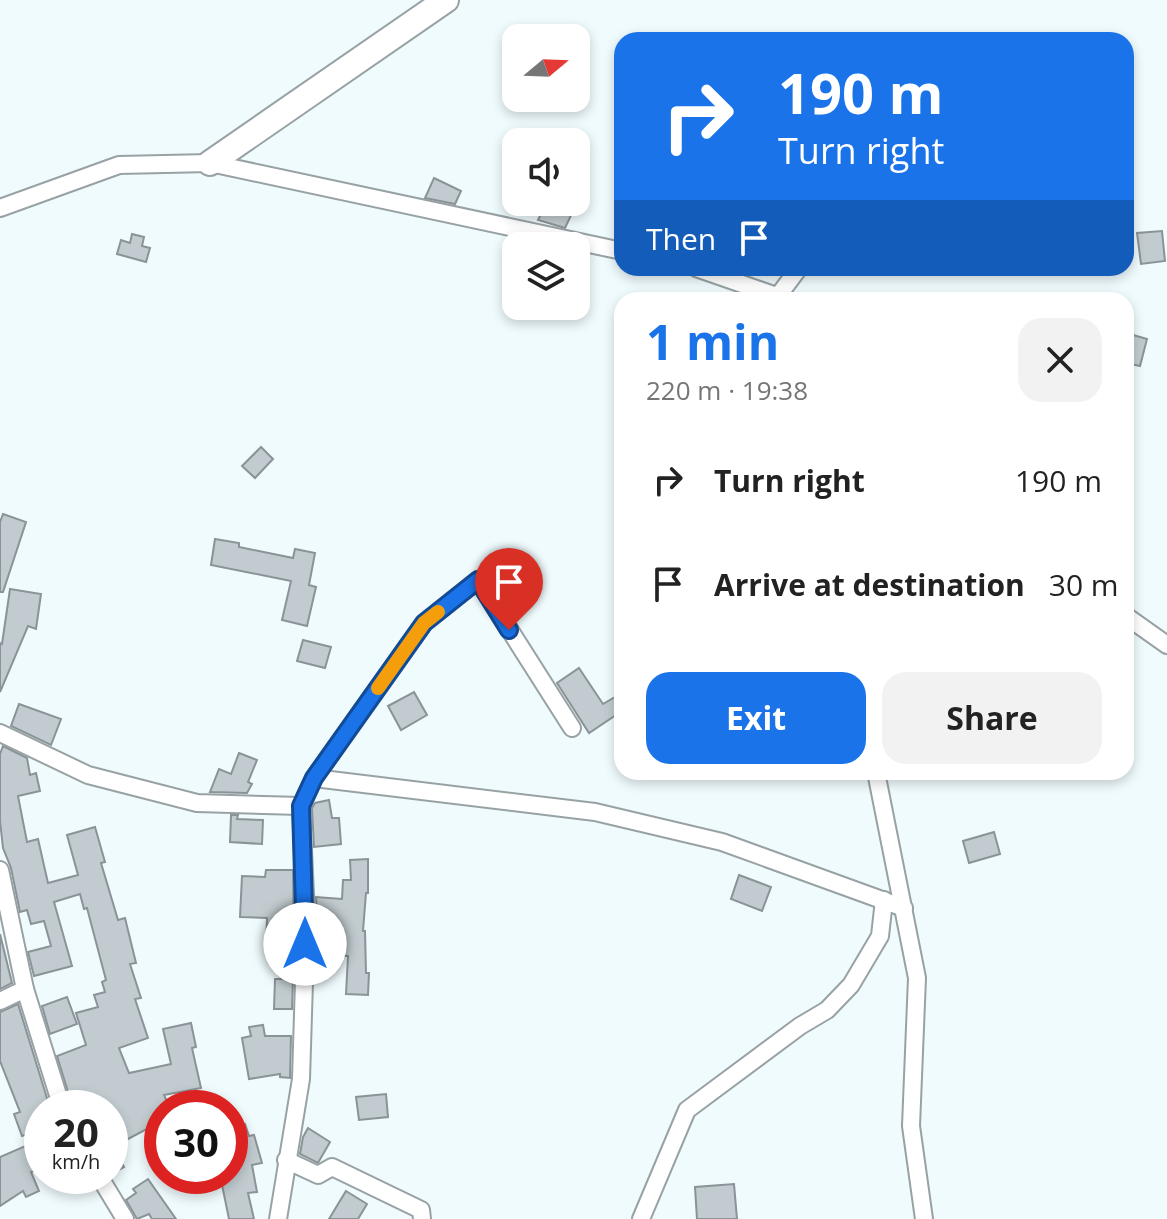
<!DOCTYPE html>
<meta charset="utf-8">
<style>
body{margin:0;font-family:"Open Sans",sans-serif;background:#f2f2f2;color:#222;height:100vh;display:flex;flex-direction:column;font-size:30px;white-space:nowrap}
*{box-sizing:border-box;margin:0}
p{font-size:26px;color:#767676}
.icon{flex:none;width:44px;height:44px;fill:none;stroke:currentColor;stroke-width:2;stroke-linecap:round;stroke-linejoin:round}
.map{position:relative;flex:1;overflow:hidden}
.details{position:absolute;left:614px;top:292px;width:520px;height:488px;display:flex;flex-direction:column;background:#fff;border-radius:24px;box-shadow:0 4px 12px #0003}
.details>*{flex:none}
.guide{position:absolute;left:614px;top:32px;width:520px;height:244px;border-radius:24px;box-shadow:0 4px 12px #0003;background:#1a73e8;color:#fff;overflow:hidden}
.needle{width:52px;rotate:71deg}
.controls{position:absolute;left:502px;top:24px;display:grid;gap:16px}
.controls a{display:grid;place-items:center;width:88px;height:88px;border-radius:16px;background:#fff;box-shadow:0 4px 12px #0003;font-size:40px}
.speed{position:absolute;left:24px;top:1090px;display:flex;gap:16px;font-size:40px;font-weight:700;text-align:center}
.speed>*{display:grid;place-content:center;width:104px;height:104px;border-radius:50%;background:#fff;box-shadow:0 4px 12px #0003;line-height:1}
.speed small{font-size:20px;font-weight:400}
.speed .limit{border:12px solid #d22;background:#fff;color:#111}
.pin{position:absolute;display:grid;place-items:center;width:68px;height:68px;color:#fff;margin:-82px -34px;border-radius:50% 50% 50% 0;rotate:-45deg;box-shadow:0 0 8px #0007}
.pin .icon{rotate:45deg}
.me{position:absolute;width:88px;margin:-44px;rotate:0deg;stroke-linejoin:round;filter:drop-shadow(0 0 6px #0008)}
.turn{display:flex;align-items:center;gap:28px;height:168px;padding:0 32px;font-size:36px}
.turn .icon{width:104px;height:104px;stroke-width:2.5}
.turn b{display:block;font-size:56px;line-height:68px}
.then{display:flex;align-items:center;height:76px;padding:0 32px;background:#0003;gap:16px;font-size:30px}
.round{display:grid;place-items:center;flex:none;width:84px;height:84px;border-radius:24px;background:#f2f2f2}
.headline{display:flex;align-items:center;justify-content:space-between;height:136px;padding:0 32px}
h1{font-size:48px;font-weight:700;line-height:60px;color:#1a73e8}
.action{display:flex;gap:16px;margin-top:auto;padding:16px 32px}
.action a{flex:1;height:92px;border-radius:24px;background:#1a73e8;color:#fff;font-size:32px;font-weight:700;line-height:92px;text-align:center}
.action a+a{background:#f2f2f2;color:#222}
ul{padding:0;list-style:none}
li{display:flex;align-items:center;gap:24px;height:104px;padding:0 32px}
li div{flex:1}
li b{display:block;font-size:30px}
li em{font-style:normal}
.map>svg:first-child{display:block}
.building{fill:#c2ccd0;stroke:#8a9397;stroke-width:2}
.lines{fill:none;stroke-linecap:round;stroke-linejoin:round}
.street-casing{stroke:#98a2a5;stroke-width:20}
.secondary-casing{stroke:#98a2a5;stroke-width:28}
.street{stroke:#fff;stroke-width:16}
.secondary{stroke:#fff;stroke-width:24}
.route-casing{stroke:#114b97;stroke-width:20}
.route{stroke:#1a73e8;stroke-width:14}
.slow{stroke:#f59e0b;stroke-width:14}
</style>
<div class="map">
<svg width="1167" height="1219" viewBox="0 0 1167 1219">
<rect width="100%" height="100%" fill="#f0fbfe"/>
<!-- building -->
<g class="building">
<polygon points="434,178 461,191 455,204 425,198"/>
<polygon points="547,202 559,202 574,209 565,228 538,220"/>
<polygon points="1162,231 1165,261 1141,264 1137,233"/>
<polygon points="132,234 144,237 142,246 150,248 146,262 117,254 121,240 130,243"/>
<polygon points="1126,333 1147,339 1140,366 1126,363"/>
<polygon points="261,447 273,459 255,478 242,466"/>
<polygon points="3,514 26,522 3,592 0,592 0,522"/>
<polygon points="215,539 239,543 239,547 293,558 295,549 315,553 309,585 316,587 307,626 282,620 291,581 211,565"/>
<polygon points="10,589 41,594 36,629 28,626 0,692 0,643 2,644"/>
<polygon points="303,640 331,647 325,668 297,661"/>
<polygon points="579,668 603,704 615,697 622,708 622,711 589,733 557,683"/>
<polygon points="414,692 427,715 401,730 388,706"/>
<polygon points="19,704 61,719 51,745 11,726"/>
<polygon points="3,746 27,758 30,775 36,773 40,791 18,796 27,842 38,839 48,883 78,875 67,835 95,827 105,862 101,863 118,920 125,918 136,963 130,964 141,998 135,999 148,1038 119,1048 129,1073 171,1064 163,1029 191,1023 196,1047 192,1048 201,1088 164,1095 170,1108 162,1108 162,1121 113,1147 124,1167 111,1174 110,1108 73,1108 57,1056 86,1045 76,1013 98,1007 94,995 105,992 102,982 106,980 87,908 84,909 80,894 54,902 72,966 34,976 28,952 51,946 44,921 31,924 27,910 20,912 11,868 3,848 0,821 0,754"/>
<polygon points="239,753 257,760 248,782 252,784 247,793 210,792 219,769 231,774"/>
<polygon points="329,800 332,818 339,818 341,844 314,847 312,808 315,803"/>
<polygon points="231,815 238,815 237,819 263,820 262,844 230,842"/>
<polygon points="994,832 1000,854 969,863 963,841"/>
<polygon points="368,859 368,893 366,893 363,931 365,931 366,973 369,973 368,995 346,994 348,956 331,956 330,917 317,916 316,897 342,899 343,880 351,880 350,860"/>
<polygon points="266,870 293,870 294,953 280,952 280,944 266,943 267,918 240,917 242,876 265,877"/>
<polygon points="739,875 771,887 762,911 731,899"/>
<polygon points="0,934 12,983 0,989"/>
<polygon points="275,979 293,979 292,1009 274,1009"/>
<polygon points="67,997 77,1024 50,1034 42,1006"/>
<polygon points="18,1004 50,1108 42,1108 42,1129 22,1136 14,1114 20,1112 0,1061 0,1012"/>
<polygon points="263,1025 265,1036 291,1036 290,1078 280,1077 280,1074 249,1079 242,1038 251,1036 249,1027"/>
<polygon points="386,1094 388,1117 359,1120 356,1097"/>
<polygon points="240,1120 242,1125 245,1124 249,1136 254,1135 262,1163 252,1165 257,1192 248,1193 254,1219 229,1219 221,1180 230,1179 230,1122"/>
<polygon points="308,1128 330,1142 318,1163 300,1154 303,1137"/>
<polygon points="30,1144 41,1168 31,1172 39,1191 26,1197 23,1191 0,1206 0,1157"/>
<polygon points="148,1179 176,1219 152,1219 149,1214 137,1219 126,1200 136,1193 133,1189"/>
<polygon points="734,1184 737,1219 697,1219 695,1187"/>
<polygon points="346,1191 367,1204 358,1219 329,1219"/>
</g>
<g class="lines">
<defs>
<g id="street">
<polyline points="0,208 119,165 210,163 622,251"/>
<polyline points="696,268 788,300"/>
<polyline points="778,300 778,296 799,268"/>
<polyline points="1126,616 1167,645"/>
<polyline points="0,733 88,775 197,803 301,806"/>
<polyline points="876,772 917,978 911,1126 924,1219"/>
<polyline points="314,778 595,812 722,842 904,908"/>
<polyline points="0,870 25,989 62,1108"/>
<polyline points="0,1001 25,989"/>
<polyline points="286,1160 318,1175 332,1167 421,1210 422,1219"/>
<polyline points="99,1176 125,1219"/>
<polyline points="278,1219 301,1079 306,917 301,806 314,778 424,623 478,580 572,728"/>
<polyline points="641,1219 687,1110 800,1026 827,1010 851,985 880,936 884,900"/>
</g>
<polyline id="secondary" points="210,163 446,0"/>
</defs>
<!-- street casing -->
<use href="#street" class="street-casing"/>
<!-- secondary casing -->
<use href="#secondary" class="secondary-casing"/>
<!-- street -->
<use href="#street" class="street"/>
<!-- secondary -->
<use href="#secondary" class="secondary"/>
</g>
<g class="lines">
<defs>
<polyline id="route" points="305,944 301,806 314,778 424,623 478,580 509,630"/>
</defs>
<!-- route casing -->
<use href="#route" class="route-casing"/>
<!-- route -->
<use href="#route" class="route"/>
<!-- slow -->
<polyline class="slow" points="378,688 424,623 438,612"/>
</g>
</svg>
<div class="controls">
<a><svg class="needle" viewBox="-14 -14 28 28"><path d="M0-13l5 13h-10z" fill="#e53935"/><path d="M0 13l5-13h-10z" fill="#767676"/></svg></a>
<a><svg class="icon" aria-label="sound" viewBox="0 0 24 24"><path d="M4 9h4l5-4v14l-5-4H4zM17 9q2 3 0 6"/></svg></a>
<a><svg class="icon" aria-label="layers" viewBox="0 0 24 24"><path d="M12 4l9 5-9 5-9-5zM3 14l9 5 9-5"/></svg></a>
</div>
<div class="speed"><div>20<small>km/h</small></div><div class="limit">30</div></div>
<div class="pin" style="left:509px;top:630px;background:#d93025"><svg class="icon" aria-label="arrive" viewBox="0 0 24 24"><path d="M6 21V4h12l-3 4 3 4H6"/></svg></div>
<svg class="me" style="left:305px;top:944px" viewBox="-20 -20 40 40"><circle r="19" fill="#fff"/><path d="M0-13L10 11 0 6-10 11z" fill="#1a73e8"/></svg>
<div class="guide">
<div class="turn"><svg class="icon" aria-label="right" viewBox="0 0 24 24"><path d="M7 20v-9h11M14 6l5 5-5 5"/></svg><div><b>190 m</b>Turn right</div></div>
<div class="then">Then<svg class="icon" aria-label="arrive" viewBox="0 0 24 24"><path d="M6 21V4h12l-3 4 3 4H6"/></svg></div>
</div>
<section class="details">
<div class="headline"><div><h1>1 min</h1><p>220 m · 19:38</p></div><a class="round"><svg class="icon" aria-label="close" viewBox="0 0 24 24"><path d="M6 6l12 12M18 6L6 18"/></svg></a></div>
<ul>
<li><svg class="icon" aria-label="right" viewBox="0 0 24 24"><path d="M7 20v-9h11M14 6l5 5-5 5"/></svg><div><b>Turn right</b></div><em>190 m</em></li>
<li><svg class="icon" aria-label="arrive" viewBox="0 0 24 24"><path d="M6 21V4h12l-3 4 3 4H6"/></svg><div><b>Arrive at destination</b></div><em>30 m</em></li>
</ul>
<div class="action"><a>Exit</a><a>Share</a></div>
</section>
</div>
